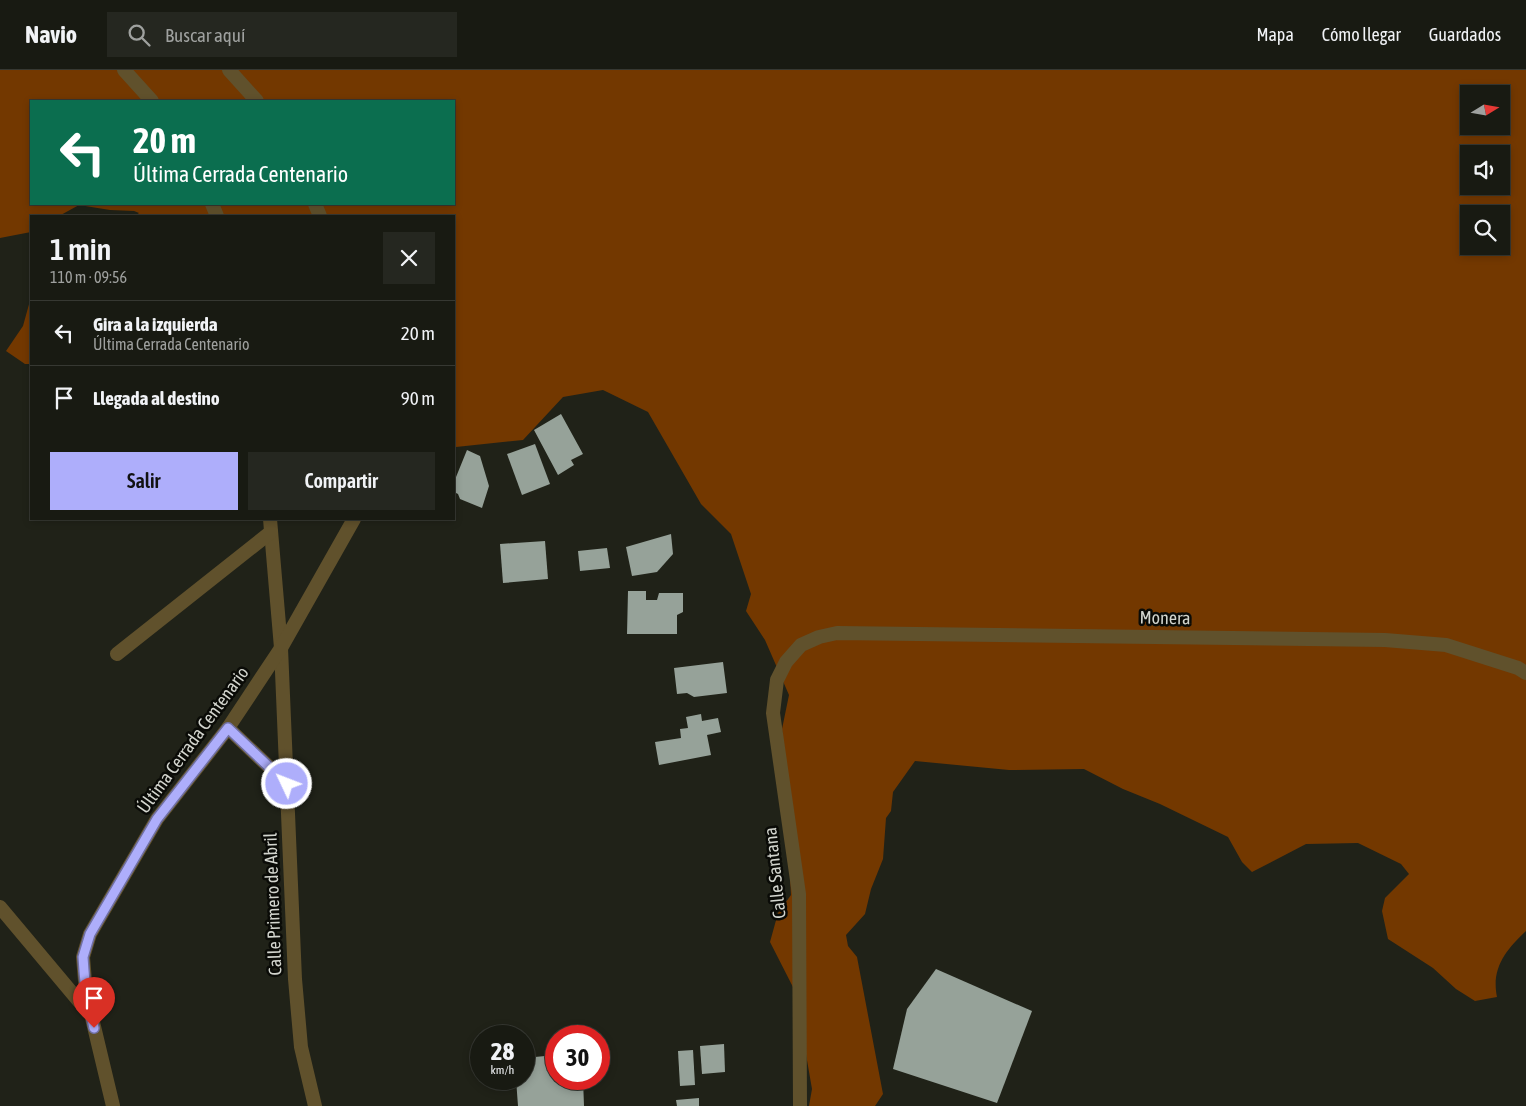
<!DOCTYPE html>
<html lang="es">
<meta charset="utf-8">
<style>
body{margin:0;font-family:"Asap Condensed",sans-serif;background:#252720;color:#f1f3f6;height:100vh;display:flex;flex-direction:column;font-size:19px;white-space:nowrap}
*{box-sizing:border-box;margin:0}
p{font-size:16px;color:#9fa19f}
.icon{flex:none;width:28px;height:28px;fill:none;stroke:currentColor;stroke-width:2;stroke-linecap:round;stroke-linejoin:round}
.map{position:relative;flex:1;overflow:hidden}
.details{position:absolute;left:30px;top:145px;width:425px;height:305px;display:flex;flex-direction:column;background:#181a12;border-radius:0px;box-shadow:0 2px 8px #0003,0 0 0 1px #363832}
.details>*{flex:none}
.top-card{position:absolute;left:30px;top:30px;width:425px;height:105px;border-radius:0px;box-shadow:0 2px 8px #0003,0 0 0 1px #363832;background:#0b6e4f;color:#fff;overflow:hidden}
.needle{width:32px;rotate:79deg}
.buttons{position:absolute;left:1460px;top:15px;display:grid;gap:10px}
.buttons a{display:grid;place-items:center;width:50px;height:50px;border-radius:0px;background:#181a12;box-shadow:0 2px 8px #0003,0 0 0 1px #363832;font-size:25px}
.speed{position:absolute;left:470px;top:955px;display:flex;gap:10px;font-size:25px;font-weight:700;text-align:center}
.speed>*{display:grid;place-content:center;width:65px;height:65px;border-radius:50%;background:#181a12;box-shadow:0 2px 8px #0003,0 0 0 1px #363832;line-height:1}
.speed small{font-size:12px;font-weight:400}
.speed .limit{border:8px solid #d22;background:#fff;color:#111}
.pin{position:absolute;display:grid;place-items:center;width:42px;height:42px;color:#fff;margin:-51px -21px;border-radius:50% 50% 50% 0;rotate:-45deg;box-shadow:0 0 5px #0007}
.pin .icon{rotate:45deg}
.me{position:absolute;width:55px;margin:-28px;rotate:313deg;stroke-linejoin:round;filter:drop-shadow(0 0 4px #0008)}
.turn{display:flex;align-items:center;gap:18px;height:105px;padding:0 20px;font-size:22px}
.turn .icon{width:65px;height:65px;stroke-width:2.5}
.turn b{display:block;font-size:35px;line-height:42px}
.round{display:grid;place-items:center;flex:none;width:52px;height:52px;border-radius:0px;background:#252720}
.headline{display:flex;align-items:center;justify-content:space-between;height:85px;padding:0 20px}
h1{font-size:30px;font-weight:600;line-height:38px}
.cta{display:flex;gap:10px;margin-top:auto;padding:10px 20px}
.cta a{flex:1;height:58px;border-radius:0px;background:#aeaefb;color:#111;font-size:20px;font-weight:600;line-height:58px;text-align:center}
.cta a+a{background:#252720;color:#f1f3f6}
ul{padding:0;list-style:none}
li{display:flex;align-items:center;gap:15px;height:65px;padding:0 20px;border-top:1px solid #363832}
li div{flex:1}
li b{display:block;font-size:19px}
li em{font-style:normal}
header{display:flex;align-items:center;gap:30px;box-sizing:border-box;height:70px;padding:0 25px;background:#181a12;border-bottom:1px solid #363832}
header strong{font-size:24px}
nav{display:flex;gap:28px;margin-inline-start:auto;font-size:18px}
.search{width:350px;height:45px;background:#252720;display:flex;align-items:center;gap:12px;box-sizing:border-box;padding:0 18px;border-radius:0px;color:#9fa19f;font-size:19px}
.map>svg:first-child{display:block}
.forest{fill:#733800;fill-rule:evenodd}
.building{fill:#96a299}
.lines{fill:none;stroke-linecap:round;stroke-linejoin:round}
.minor{stroke:#60512c;stroke-width:14}
.route-casing{stroke:#7171a3;stroke-width:12}
.route{stroke:#aeaefb;stroke-width:9}
.labels{text-anchor:middle;stroke-width:5;stroke-linejoin:round;paint-order:stroke}
.street-label{font-size:18px;fill:#d3d5ce;stroke:#0a0b07}
</style>
<header>
<strong>Navio</strong>
<div class="search"><svg class="icon" aria-label="search" viewBox="0 0 24 24"><circle cx="10" cy="10" r="6"/><path d="M15 15l6 6"/></svg>Buscar aquí</div>
<nav><a>Mapa</a><a>Cómo llegar</a><a>Guardados</a></nav>
</header>
<div class="map">
<svg width="1526" height="1036" viewBox="0 0 1526 1036">
<rect width="100%" height="100%" fill="#202218"/>
<!-- forest -->
<g class="forest">
<path d="M0,0H1526V861C1506,880 1491,898 1497,927L1475,931L1456,919L1433,898L1388,869L1382,841L1385,828L1409,804L1401,794L1358,773L1306,774L1252,802L1242,792L1228,767L1160,734L1123,719L1084,699L1009,700L915,691L893,722L891,741L886,748L883,789L871,819L865,844L846,865L848,876L857,887L883,1024L875,1036H809L812,1019L795,921L770,872L778,843L791,825L782,659L789,625L765,570L746,541L751,524L731,464L701,434L648,342L603,320L563,327L523,370L456,377L454,363V146H135L139,143L134,141L110,140L79,135L59,146H31V162L0,168ZM1469,24H1501V56H1469ZM31,31H454V134H31ZM1469,84H1501V116H1469ZM1469,144H1501V176H1469Z"/>
<polygon points="31,227 31,294 25,294 6,281 23,256"/>
</g>
<!-- building -->
<g class="building">
<polygon points="561,344 583,384 571,390 574,395 558,405 534,360"/>
<polygon points="535,374 550,414 522,425 507,384"/>
<polygon points="467,380 480,386 489,416 482,438 460,429 458,424 454,422 454,412"/>
<polygon points="671,464 673,484 657,502 632,506 626,477"/>
<polygon points="545,471 548,509 503,513 500,474"/>
<polygon points="607,478 610,498 580,501 578,481"/>
<polygon points="628,521 646,521 646,530 657,530 659,523 683,523 683,542 677,545 677,564 627,564"/>
<polygon points="723,592 727,623 694,627 687,623 677,624 674,598"/>
<polygon points="701,644 702,651 718,648 721,662 707,665 711,685 659,695 655,672 681,668 680,659 688,658 686,647"/>
<polygon points="936,899 1032,941 997,1033 893,999 907,939"/>
<polygon points="724,974 725,1002 702,1004 700,976"/>
<polygon points="693,980 695,1015 680,1016 678,981"/>
<polygon points="556,985 556,1009 583,1009 584,1036 518,1036 516,1009 524,1009 524,988"/>
<polygon points="699,1028 699,1036 677,1036 676,1030"/>
</g>
<g class="lines">
<!-- minor -->
<g class="minor">
<polyline points="124,0 152,31"/>
<polyline points="229,0 257,31"/>
<polyline points="212,134 217,146"/>
<polyline points="315,134 320,146"/>
<polyline points="270,449 281,578 295,909 301,977 315,1036"/>
<polyline points="117,584 271,462"/>
<polyline points="228,658 287,714"/>
<polyline points="0,837 88,942"/>
<polyline points="113,1036 86,923 83,887 90,864 157,749 228,658 281,578 354,449"/>
<polyline points="800,1036 799,824 773,643 777,610 786,592 801,575 819,567 837,563 1385,570 1446,575 1518,598 1526,603"/>
</g>
</g>
<g class="lines">
<defs>
<polyline id="route" points="94,958 86,923 84,901 83,887 90,864 157,749 228,658 287,714"/>
</defs>
<!-- route casing -->
<use href="#route" class="route-casing"/>
<!-- route -->
<use href="#route" class="route"/>
</g>
<g class="labels">
<!-- street labels -->
<g class="street-label">
<text transform="translate(1165 548) rotate(1)" y="6">Monera</text>
<text transform="translate(193 670) rotate(-54)" y="6">Última Cerrada Centenario</text>
<text transform="translate(775 803) rotate(-96)" y="6">Calle Santana</text>
<text transform="translate(273 834) rotate(-92)" y="6">Calle Primero de Abril</text>
</g>
</g>
</svg>
<div class="buttons">
<a><svg class="needle" viewBox="-14 -14 28 28"><path d="M0-13l5 13h-10z" fill="#e53935"/><path d="M0 13l5-13h-10z" fill="#9fa19f"/></svg></a>
<a><svg class="icon" aria-label="sound" viewBox="0 0 24 24"><path d="M4 9h4l5-4v14l-5-4H4zM17 9q2 3 0 6"/></svg></a>
<a><svg class="icon" aria-label="search" viewBox="0 0 24 24"><circle cx="10" cy="10" r="6"/><path d="M15 15l6 6"/></svg></a>
</div>
<div class="speed"><div>28<small>km/h</small></div><div class="limit">30</div></div>
<div class="pin" style="left:94px;top:958px;background:#d93025"><svg class="icon" aria-label="arrive" viewBox="0 0 24 24"><path d="M6 21V4h12l-3 4 3 4H6"/></svg></div>
<svg class="me" style="left:287px;top:714px" viewBox="-20 -20 40 40"><circle r="17" fill="#aeaefb" stroke="#fff" stroke-width="3"/><path d="M0-11L8 9 0 5-8 9z" fill="#fff"/></svg>
<div class="top-card">
<div class="turn"><svg class="icon" aria-label="left" viewBox="0 0 24 24"><path d="M17 20v-9H6M10 6l-5 5 5 5"/></svg><div><b>20 m</b>Última Cerrada Centenario</div></div>
</div>
<section class="details">
<div class="headline"><div><h1>1 min</h1><p>110 m · 09:56</p></div><a class="round"><svg class="icon" aria-label="close" viewBox="0 0 24 24"><path d="M6 6l12 12M18 6L6 18"/></svg></a></div>
<ul>
<li><svg class="icon" aria-label="left" viewBox="0 0 24 24"><path d="M17 20v-9H6M10 6l-5 5 5 5"/></svg><div><b>Gira a la izquierda</b><p>Última Cerrada Centenario</p></div><em>20 m</em></li>
<li><svg class="icon" aria-label="arrive" viewBox="0 0 24 24"><path d="M6 21V4h12l-3 4 3 4H6"/></svg><div><b>Llegada al destino</b></div><em>90 m</em></li>
</ul>
<div class="cta"><a>Salir</a><a>Compartir</a></div>
</section>
</div>
